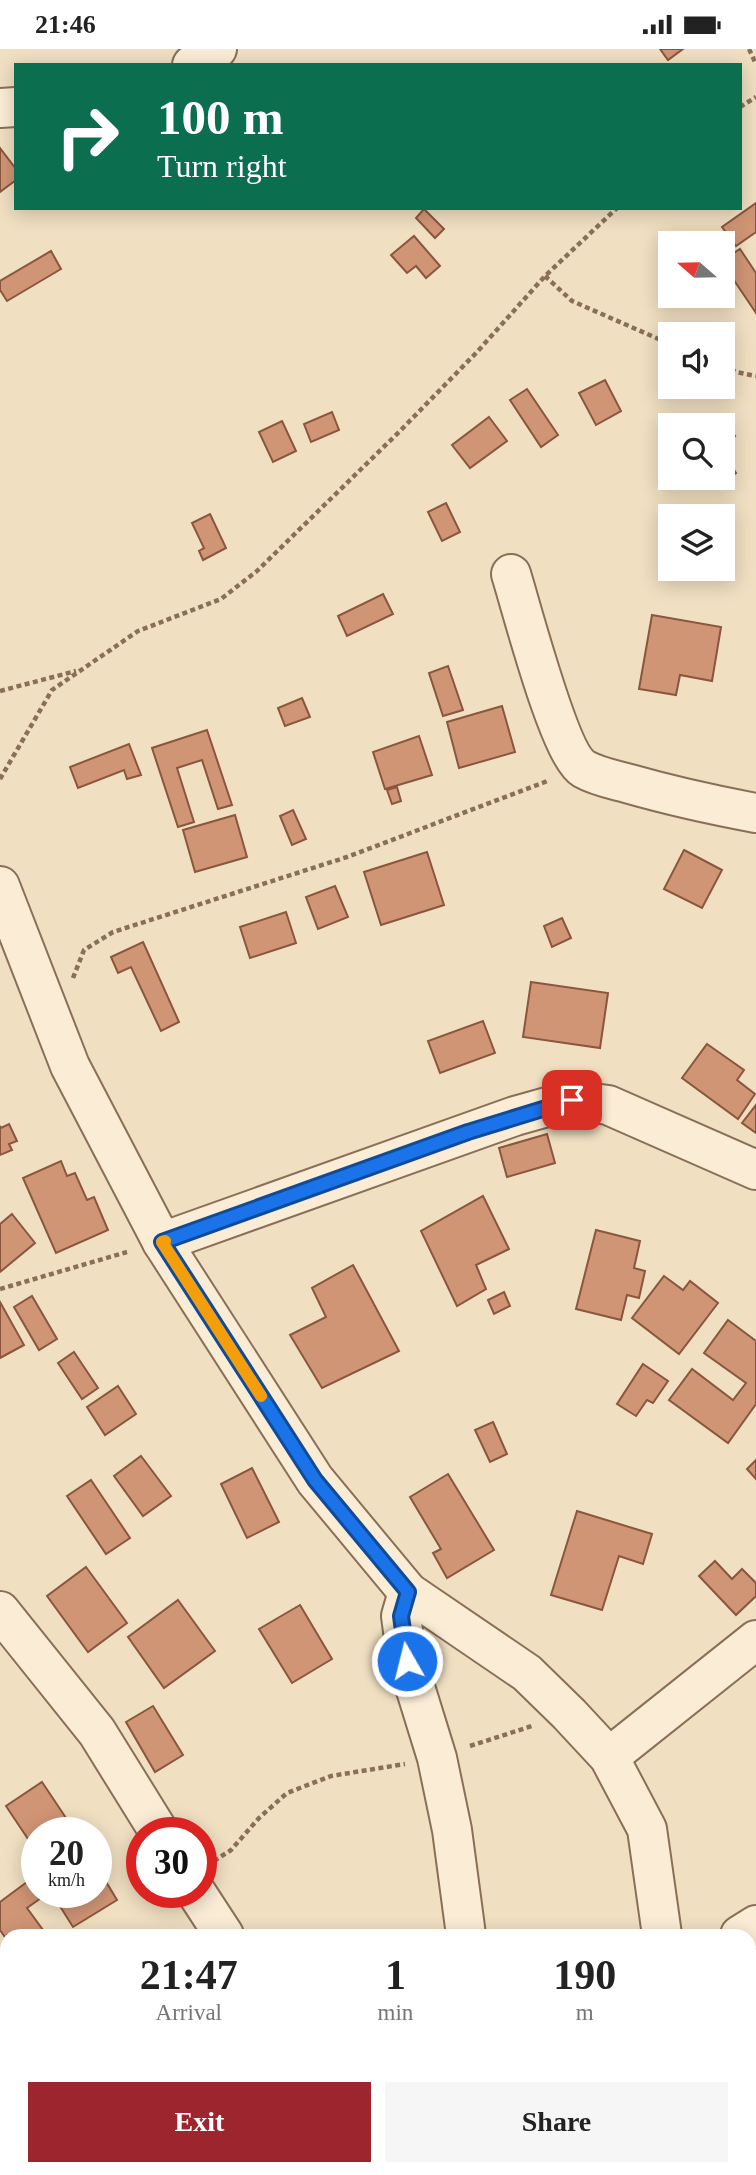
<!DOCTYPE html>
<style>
body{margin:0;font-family:Georgia,serif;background:#f6f6f6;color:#222;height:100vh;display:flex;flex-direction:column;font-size:26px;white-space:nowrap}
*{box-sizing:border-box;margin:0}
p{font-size:23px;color:#767676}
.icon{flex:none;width:38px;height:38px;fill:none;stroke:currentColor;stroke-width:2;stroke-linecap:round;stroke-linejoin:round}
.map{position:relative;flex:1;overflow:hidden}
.details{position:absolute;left:0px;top:1880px;width:756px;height:247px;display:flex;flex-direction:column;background:#fff;border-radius:21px 21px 0 0;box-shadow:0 4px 18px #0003}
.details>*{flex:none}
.guide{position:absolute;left:14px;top:14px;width:728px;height:147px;border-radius:0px;box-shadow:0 4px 18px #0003;background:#0b6e4f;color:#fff;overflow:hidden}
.needle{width:46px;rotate:290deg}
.buttons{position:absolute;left:658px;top:182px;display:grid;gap:14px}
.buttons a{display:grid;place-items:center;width:77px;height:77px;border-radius:0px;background:#fff;box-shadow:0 4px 18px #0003;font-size:35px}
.speed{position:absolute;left:21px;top:1768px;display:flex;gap:14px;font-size:35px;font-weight:700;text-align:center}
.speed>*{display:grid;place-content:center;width:91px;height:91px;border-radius:50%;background:#fff;box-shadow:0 4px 18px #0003;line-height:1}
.speed small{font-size:18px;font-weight:400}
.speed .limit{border:10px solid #d22;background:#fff;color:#111}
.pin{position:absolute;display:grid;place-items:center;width:60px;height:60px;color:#fff;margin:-30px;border-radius:14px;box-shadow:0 4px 10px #0006}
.me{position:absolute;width:77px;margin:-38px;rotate:352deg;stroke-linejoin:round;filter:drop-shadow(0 0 5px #0008)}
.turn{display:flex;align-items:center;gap:24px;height:147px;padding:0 28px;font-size:32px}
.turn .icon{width:91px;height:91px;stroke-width:2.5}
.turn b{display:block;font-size:49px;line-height:60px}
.eta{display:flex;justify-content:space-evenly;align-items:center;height:119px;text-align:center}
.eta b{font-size:42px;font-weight:700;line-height:49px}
.primary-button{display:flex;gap:14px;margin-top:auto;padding:14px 28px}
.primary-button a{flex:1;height:80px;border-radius:0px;background:#9c252e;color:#fff;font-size:28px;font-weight:700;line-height:80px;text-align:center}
.primary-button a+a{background:#f6f6f6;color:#222}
.status{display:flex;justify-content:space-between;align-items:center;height:49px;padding:0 35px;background:#fff;direction:ltr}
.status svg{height:19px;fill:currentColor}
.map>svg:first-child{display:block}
.building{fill:#d09575;stroke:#8a563d;stroke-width:2}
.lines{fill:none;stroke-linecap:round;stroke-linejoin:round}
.minor-casing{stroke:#8a6f58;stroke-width:42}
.path{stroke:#8a6f58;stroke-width:4.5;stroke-dasharray:5 3.5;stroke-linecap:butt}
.minor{stroke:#faecd5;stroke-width:38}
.route-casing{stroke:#114b97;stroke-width:18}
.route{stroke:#1a73e8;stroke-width:12}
.slow{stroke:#f59e0b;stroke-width:12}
</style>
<div class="status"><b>21:46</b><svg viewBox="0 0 49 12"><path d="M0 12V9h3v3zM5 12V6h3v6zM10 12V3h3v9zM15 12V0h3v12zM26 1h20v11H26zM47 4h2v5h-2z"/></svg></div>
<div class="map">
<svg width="756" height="2126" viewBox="0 0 756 2126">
<rect width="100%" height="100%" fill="#f0dfc1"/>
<!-- building -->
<g class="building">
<polygon points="660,0 683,0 668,11"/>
<polygon points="0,99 16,120 16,131 0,143"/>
<polygon points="756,154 756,183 736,197 722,178"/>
<polygon points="424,160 444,180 435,189 416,169"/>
<polygon points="414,187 440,217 426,229 416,217 407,224 391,206"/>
<polygon points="740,200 756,224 756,264 723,215 723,211"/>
<polygon points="51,202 61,220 7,252 0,241 0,232"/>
<polygon points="605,331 621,362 596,376 579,344"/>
<polygon points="527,340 558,386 541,398 510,351"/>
<polygon points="332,363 339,381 311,393 304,375"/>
<polygon points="489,368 507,392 470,419 452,396"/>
<polygon points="721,368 735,387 723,396 723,376 710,376"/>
<polygon points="282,372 296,402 273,413 259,383"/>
<polygon points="723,405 736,424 721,435 716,429 723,429"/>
<polygon points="446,454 460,483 442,492 428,463"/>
<polygon points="210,465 226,499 203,511 199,502 204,499 192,474"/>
<polygon points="383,545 393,565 347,587 338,567"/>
<polygon points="652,566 721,578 712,632 680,626 676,646 639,640"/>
<polygon points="448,617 463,661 443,667 429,624"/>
<polygon points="302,649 310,668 285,677 278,659"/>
<polygon points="502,657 515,703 459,719 447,673"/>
<polygon points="207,681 232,756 218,760 202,711 177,719 194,773 178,778 152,699"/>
<polygon points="419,687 432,726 385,740 373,703"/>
<polygon points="129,695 141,726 127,730 124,721 78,739 70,718"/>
<polygon points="397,738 401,752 392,755 387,741"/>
<polygon points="293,761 306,790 292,796 280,767"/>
<polygon points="235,766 247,808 195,823 183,781"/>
<polygon points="684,801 722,821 702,859 664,840"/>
<polygon points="427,803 444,856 381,876 364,823"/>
<polygon points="335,837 348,868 318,880 306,848"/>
<polygon points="286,863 296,894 250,909 240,878"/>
<polygon points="562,869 571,889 552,898 544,877"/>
<polygon points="143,893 179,973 161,982 131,918 118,924 111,908"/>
<polygon points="531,933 608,944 600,999 523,988"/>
<polygon points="483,972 495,1004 440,1024 428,992"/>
<polygon points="707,995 744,1021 737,1031 755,1045 738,1070 682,1029"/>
<polygon points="756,1056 756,1084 742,1074"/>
<polygon points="9,1075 17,1092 9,1095 12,1101 0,1106 0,1077 1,1079"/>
<polygon points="547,1085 555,1114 507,1128 499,1099"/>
<polygon points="61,1112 67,1127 75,1124 87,1151 94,1148 108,1181 56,1204 23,1129"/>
<polygon points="483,1147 509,1200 476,1216 486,1240 457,1257 421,1182"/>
<polygon points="12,1165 35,1194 0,1223 0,1175"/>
<polygon points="596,1181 640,1192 634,1219 645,1222 639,1249 627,1246 621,1271 576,1260"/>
<polygon points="353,1216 399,1302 322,1339 290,1286 326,1268 312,1239"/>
<polygon points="664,1227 683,1241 690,1232 718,1254 679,1305 632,1269"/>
<polygon points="504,1243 510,1257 494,1265 488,1251"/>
<polygon points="32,1247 57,1290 39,1301 14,1258"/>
<polygon points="0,1253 24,1296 0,1309"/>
<polygon points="728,1271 756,1292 756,1355 728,1394 669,1351 692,1320 733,1351 746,1334 704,1304"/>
<polygon points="74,1303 98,1339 82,1350 58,1314"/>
<polygon points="643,1315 668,1332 653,1354 647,1351 636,1367 617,1355"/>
<polygon points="118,1337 136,1365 105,1386 87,1358"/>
<polygon points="493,1373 507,1405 490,1413 475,1381"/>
<polygon points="141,1407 171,1447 143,1467 114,1427"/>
<polygon points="756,1411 756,1430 747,1420"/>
<polygon points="252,1419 279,1473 247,1489 221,1435"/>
<polygon points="448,1425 494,1501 447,1529 433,1504 441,1500 410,1448"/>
<polygon points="91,1431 130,1489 106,1505 67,1447"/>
<polygon points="577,1462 652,1485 643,1515 619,1507 602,1561 551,1546"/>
<polygon points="715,1512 732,1530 742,1520 756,1534 756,1547 736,1566 699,1527"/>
<polygon points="86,1518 127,1574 88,1603 47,1547"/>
<polygon points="178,1551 215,1602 164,1639 128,1588"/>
<polygon points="300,1556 332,1610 292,1634 259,1580"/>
<polygon points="153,1657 183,1706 155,1723 126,1673"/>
<polygon points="42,1733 68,1772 51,1783 37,1783 37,1793 32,1796 6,1757"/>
<polygon points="96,1816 117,1851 73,1878 51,1843 96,1843"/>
<polygon points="35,1827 37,1843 48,1844 27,1859 46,1885 7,1886 7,1891 0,1881 0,1853"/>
<polygon points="514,2119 562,2119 567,2126 505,2126"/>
<polygon points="574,2119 664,2119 668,2126 579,2126"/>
</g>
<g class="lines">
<defs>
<g id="minor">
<polyline points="192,16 217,0"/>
<polyline points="0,59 16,58"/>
<path d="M511,525C522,560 559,705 584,720C598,728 616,731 630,735C672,747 713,756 756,764"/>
<polyline points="0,837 70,1017 162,1193 315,1431 408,1543 527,1624 569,1665 609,1708 647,1780 662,1886"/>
<polyline points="162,1193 515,1067 572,1051 608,1056 756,1121"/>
<polyline points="408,1543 401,1567 407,1612 437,1709 452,1781 466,1886"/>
<polyline points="0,1562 97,1683 159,1783"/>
<polyline points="609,1708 756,1591"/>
<polyline points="196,1843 224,1886"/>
<polyline points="740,1886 756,1876"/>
<polyline points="358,2119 361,2126"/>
<polyline points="399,2126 409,2119"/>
</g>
</defs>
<!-- minor casing -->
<use href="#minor" class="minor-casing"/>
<!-- path -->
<g class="path">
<polyline points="749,0 756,15"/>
<polyline points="740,58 756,48"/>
<polyline points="545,227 572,252 670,295"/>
<polyline points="723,317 736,323 756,327"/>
<polyline points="0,642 76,622"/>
<polyline points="0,730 52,641 138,582 221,550 257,522 400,382 477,303 545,227 617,159"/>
<polyline points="73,929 84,901 113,883 347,808 550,731"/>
<polyline points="0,1240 127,1203"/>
<polyline points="470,1697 532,1677"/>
<polyline points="214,1812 231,1801 259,1769 287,1744 331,1727 405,1715"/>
</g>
<!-- minor -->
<use href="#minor" class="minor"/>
</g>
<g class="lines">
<defs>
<polyline id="route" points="407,1612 401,1567 408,1543 315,1431 162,1193 468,1083 572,1051"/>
</defs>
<!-- route casing -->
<use href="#route" class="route-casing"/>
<!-- route -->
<use href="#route" class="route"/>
<!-- slow -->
<polyline class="slow" points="165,1192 162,1193 261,1347"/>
</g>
</svg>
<div class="buttons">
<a><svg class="needle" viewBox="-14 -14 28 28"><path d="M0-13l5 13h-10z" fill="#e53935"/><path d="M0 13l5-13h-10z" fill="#767676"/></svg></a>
<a><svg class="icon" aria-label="sound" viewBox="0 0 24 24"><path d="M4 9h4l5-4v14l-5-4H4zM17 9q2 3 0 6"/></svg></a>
<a><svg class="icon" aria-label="search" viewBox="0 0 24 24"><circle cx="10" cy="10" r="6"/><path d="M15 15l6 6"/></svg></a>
<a><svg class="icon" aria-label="layers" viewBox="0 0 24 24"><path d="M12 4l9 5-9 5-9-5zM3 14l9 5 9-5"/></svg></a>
</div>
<div class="speed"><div>20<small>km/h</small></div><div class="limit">30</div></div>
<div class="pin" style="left:572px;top:1051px;background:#d93025"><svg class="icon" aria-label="arrive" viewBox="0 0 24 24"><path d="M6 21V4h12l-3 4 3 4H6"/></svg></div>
<svg class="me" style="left:407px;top:1612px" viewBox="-20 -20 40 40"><circle r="17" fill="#1a73e8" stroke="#fff" stroke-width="3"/><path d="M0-11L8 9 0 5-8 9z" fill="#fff"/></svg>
<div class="guide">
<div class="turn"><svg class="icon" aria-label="right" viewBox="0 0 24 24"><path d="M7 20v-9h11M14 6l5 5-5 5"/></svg><div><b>100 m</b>Turn right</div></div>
</div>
<section class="details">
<div class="eta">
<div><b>21:47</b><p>Arrival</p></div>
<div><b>1</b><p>min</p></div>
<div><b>190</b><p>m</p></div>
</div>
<div class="primary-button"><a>Exit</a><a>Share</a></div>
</section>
</div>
